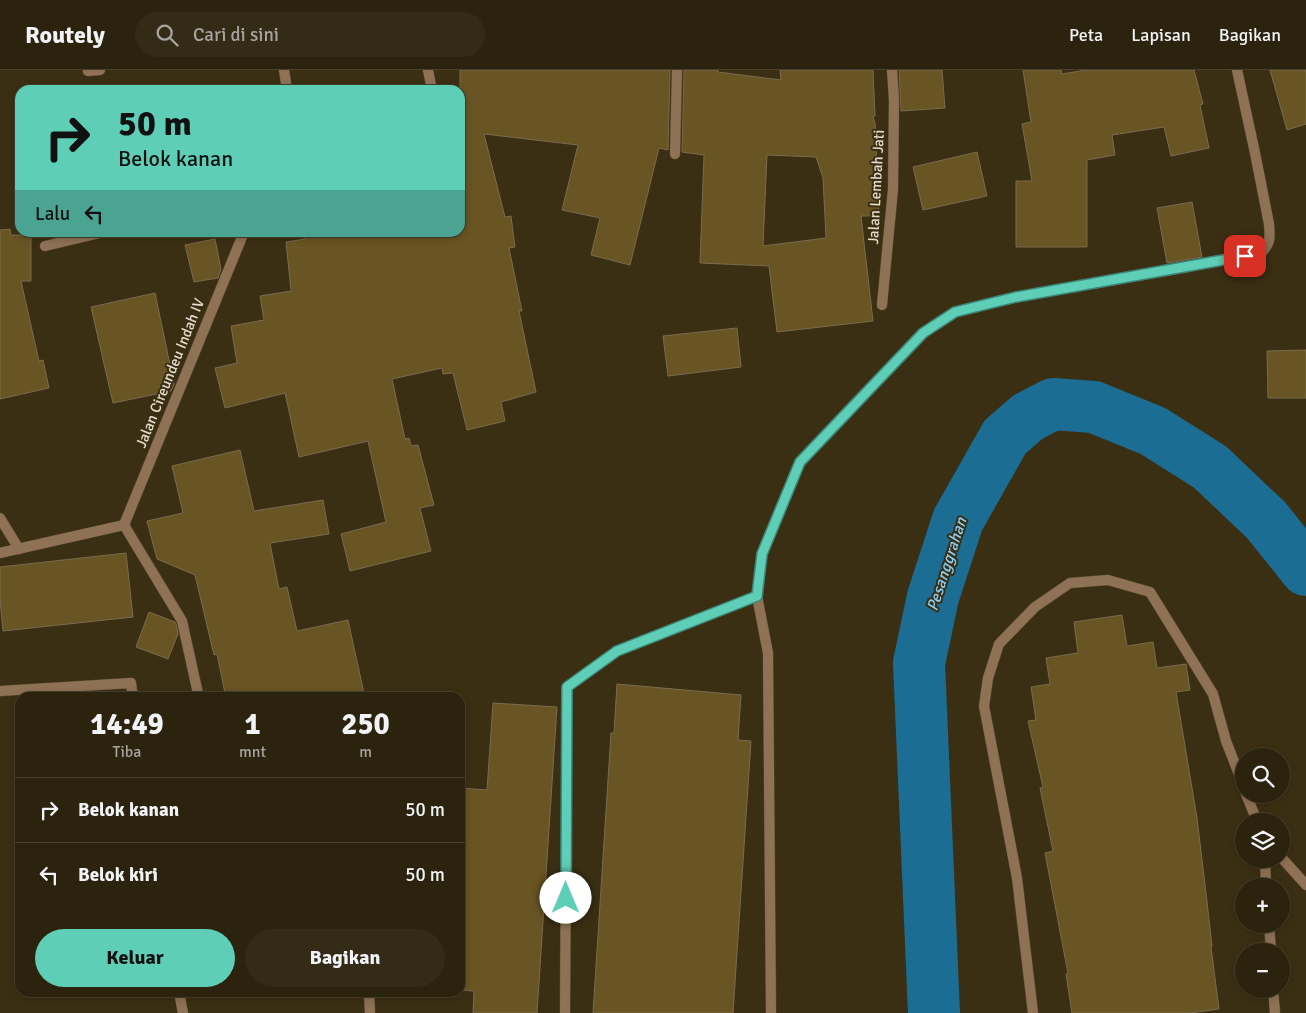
<!DOCTYPE html>
<html lang="id">
<meta charset="utf-8">
<style>
body{margin:0;font-family:Signika,sans-serif;background:#342b17;color:#f1f3f6;height:100vh;display:flex;flex-direction:column;font-size:19px;white-space:nowrap}
*{box-sizing:border-box;margin:0}
p{font-size:16px;color:#a6a49e}
.icon{flex:none;width:28px;height:28px;fill:none;stroke:currentColor;stroke-width:2;stroke-linecap:round;stroke-linejoin:round}
.map{position:relative;flex:1;overflow:hidden}
.details{position:absolute;left:15px;top:622px;width:450px;height:305px;display:flex;flex-direction:column;background:#2c230e;border-radius:15px;box-shadow:0 2px 8px #0003,0 0 0 1px #48402e}
.details>*{flex:none}
.hud{position:absolute;left:15px;top:15px;width:450px;height:152px;border-radius:15px;box-shadow:0 2px 8px #0003,0 0 0 1px #48402e;background:#5eceb7;color:#111;overflow:hidden}
.buttons{position:absolute;left:1235px;top:678px;display:grid;gap:10px}
.buttons a{display:grid;place-items:center;width:55px;height:55px;border-radius:50%;background:#2c230e;box-shadow:0 2px 8px #0003,0 0 0 1px #48402e;font-size:25px}
.pin{position:absolute;display:grid;place-items:center;width:42px;height:42px;color:#fff;margin:-21px;border-radius:10px;box-shadow:0 2px 8px #0006}
.me{position:absolute;width:55px;margin:-28px;rotate:0deg;stroke-linejoin:round;filter:drop-shadow(0 0 4px #0008)}
.turn{display:flex;align-items:center;gap:18px;height:105px;padding:0 20px;font-size:22px}
.turn .icon{width:65px;height:65px;stroke-width:2.5}
.turn b{display:block;font-size:35px;line-height:42px}
.then{display:flex;align-items:center;height:48px;padding:0 20px;background:#0003;gap:10px;font-size:19px}
.eta{display:flex;justify-content:space-evenly;align-items:center;height:85px;text-align:center}
.eta b{font-size:30px;font-weight:700;line-height:35px}
.action{display:flex;gap:10px;margin-top:auto;padding:10px 20px}
.action a{flex:1;height:58px;border-radius:30px;background:#5eceb7;color:#111;font-size:20px;font-weight:700;line-height:58px;text-align:center}
.action a+a{background:#342b17;color:#f1f3f6}
ul{padding:0;list-style:none}
li{display:flex;align-items:center;gap:15px;height:65px;padding:0 20px;border-top:1px solid #48402e}
li div{flex:1}
li b{display:block;font-size:19px}
li em{font-style:normal}
header{display:flex;align-items:center;gap:30px;box-sizing:border-box;height:70px;padding:0 25px;background:#2c230e;border-bottom:1px solid #48402e}
header strong{font-size:24px}
nav{display:flex;gap:28px;margin-inline-start:auto;font-size:18px}
.search{width:350px;height:45px;background:#342b17;display:flex;align-items:center;gap:12px;box-sizing:border-box;padding:0 18px;border-radius:28px;color:#a6a49e;font-size:19px}
.map>svg:first-child{display:block}
.lines{fill:none;stroke-linecap:round;stroke-linejoin:round}
.river{stroke:#1b6d93;stroke-width:52}
.building{fill:#695423;stroke:#796c4f;fill-rule:evenodd}
.street-casing{stroke:#564b31;stroke-width:11}
.street{stroke:#8f7256;stroke-width:10}
.route-casing{stroke:#3d8677;stroke-width:12}
.route{stroke:#5eceb7;stroke-width:9}
.labels{text-anchor:middle;stroke-width:4;stroke-linejoin:round;paint-order:stroke}
.street-label{font-size:15px;fill:#e4dccc;stroke:#3b2f13}
.water-label{font-size:16px;font-style:italic;fill:#89cff7;stroke:#3b2f13}
</style>
<header>
<strong>Routely</strong>
<div class="search"><svg class="icon" aria-label="search" viewBox="0 0 24 24"><circle cx="10" cy="10" r="6"/><path d="M15 15l6 6"/></svg>Cari di sini</div>
<nav><a>Peta</a><a>Lapisan</a><a>Bagikan</a></nav>
</header>
<div class="map">
<svg width="1306" height="943" viewBox="0 0 1306 943">
<rect width="100%" height="100%" fill="#3b2f13"/>
<g class="lines">
<!-- river -->
<polyline class="river" points="934,943 919,593 933,527 958,450 1005,367 1028,347 1053,334 1094,337 1153,361 1210,397 1266,450 1306,500"/>
</g>
<!-- building -->
<g class="building">
<polygon points="460,0 670,0 668,80 659,78 630,195 591,185 600,148 562,140 578,75 484,64 505,147 511,146 515,177 509,178 522,241 519,241 536,322 501,332 505,351 467,360 453,303 443,304 442,298 392,309 405,369 409,368 411,376 418,375 434,435 420,438 431,481 350,501 341,464 386,452 368,371 299,387 285,323 225,338 215,298 237,293 231,256 264,250 260,226 291,221 286,172 305,169 304,162 460,162"/>
<path d="M684,0H718V2L781,10L780,0H873L875,46L873,47L875,53L879,146H861L873,251L777,262L769,196L700,193L704,85L682,82ZM767,85L816,87L823,108L826,168L763,176Z"/>
<polygon points="899,0 942,0 945,38 901,41"/>
<polygon points="1023,0 1061,0 1062,4 1086,0 1194,0 1203,34 1200,35 1209,78 1171,86 1164,57 1112,65 1115,85 1087,90 1087,177 1016,177 1016,111 1032,111 1022,54 1031,52"/>
<polygon points="1270,0 1306,0 1306,54 1287,60"/>
<polygon points="977,82 987,126 923,140 913,97"/>
<polygon points="1192,132 1202,187 1167,193 1157,138"/>
<polygon points="10,159 11,165 31,165 31,211 21,211 39,291 43,290 49,318 0,329 0,160"/>
<polygon points="215,169 221,199 218,208 194,212 185,175"/>
<polygon points="155,223 174,314 171,321 113,333 91,237"/>
<polygon points="737,258 741,297 668,306 663,266"/>
<polygon points="1306,280 1306,328 1268,328 1267,281"/>
<polygon points="240,380 254,441 323,430 329,464 270,473 279,519 287,517 297,561 348,550 365,628 226,628 217,584 214,585 195,505 157,489 147,451 183,443 172,396"/>
<polygon points="126,483 133,547 3,561 0,529 0,497"/>
<polygon points="149,542 175,552 176,554 178,564 168,589 136,577"/>
<polygon points="1122,545 1127,576 1153,572 1157,598 1186,594 1190,620 1176,622 1197,748 1206,823 1212,876 1211,877 1219,939 1190,943 1072,943 1066,904 1068,903 1045,783 1053,781 1040,718 1043,717 1028,651 1036,650 1031,617 1050,614 1046,588 1078,583 1074,552"/>
<polygon points="617,614 741,625 738,670 751,671 733,943 593,943 611,663 614,663"/>
<polygon points="493,633 557,637 537,943 473,943 474,921 460,920 460,718 487,720"/>
</g>
<g class="lines">
<defs>
<g id="street">
<polyline points="284,0 287,20"/>
<polyline points="428,0 431,15"/>
<polyline points="88,1 100,0"/>
<polyline points="675,84 677,0"/>
<polyline points="45,176 104,162"/>
<polyline points="882,235 893,119 894,30 892,0"/>
<polyline points="0,448 19,479"/>
<polyline points="124,455 244,162"/>
<polyline points="124,455 182,551 199,628"/>
<polyline points="0,483 124,455"/>
<polyline points="0,621 131,613 133,628"/>
<polyline points="1246,724 1257,751"/>
<polyline points="1281,787 1306,815"/>
<polyline points="1265,789 1266,816"/>
<polyline points="1269,854 1271,881"/>
<polyline points="1273,919 1275,943"/>
<polyline points="179,922 183,943"/>
<polyline points="369,922 370,943"/>
<polyline points="565,943 567,617 617,581 757,526"/>
<path d="M771,943L768,583L757,526L762,484L800,392L923,263L955,242L1016,227L1176,199L1262,182C1271,173 1270,167 1269,154L1255,83L1237,0"/>
<polyline points="1033,943 1017,808 984,636 988,608 999,574 1035,537 1070,513 1108,510 1150,522 1213,624 1226,671 1244,717"/>
</g>
</defs>
<!-- street casing -->
<use href="#street" class="street-casing"/>
<!-- street -->
<use href="#street" class="street"/>
</g>
<g class="lines">
<defs>
<polyline id="route" points="566,828 567,617 617,581 757,526 762,484 800,392 923,263 955,242 1016,227 1245,186"/>
</defs>
<!-- route casing -->
<use href="#route" class="route-casing"/>
<!-- route -->
<use href="#route" class="route"/>
</g>
<g class="labels">
<!-- street labels -->
<g class="street-label">
<text transform="translate(876 117) rotate(-87)" y="5">Jalan Lembah Jati</text>
<text transform="translate(170 303) rotate(-68)" y="5">Jalan Cireundeu Indah IV</text>
</g>
<!-- water labels -->
<g class="water-label">
<text transform="translate(946 494) rotate(-72)" y="6">Pesanggrahan</text>
</g>
</g>
</svg>
<div class="buttons">
<a><svg class="icon" aria-label="search" viewBox="0 0 24 24"><circle cx="10" cy="10" r="6"/><path d="M15 15l6 6"/></svg></a>
<a><svg class="icon" aria-label="layers" viewBox="0 0 24 24"><path d="M12 4l9 5-9 5-9-5zM3 14l9 5 9-5"/></svg></a>
<a>+</a>
<a>−</a>
</div>
<div class="pin" style="left:1245px;top:186px;background:#d93025"><svg class="icon" aria-label="arrive" viewBox="0 0 24 24"><path d="M6 21V4h12l-3 4 3 4H6"/></svg></div>
<svg class="me" style="left:566px;top:828px" viewBox="-20 -20 40 40"><circle r="19" fill="#fff"/><path d="M0-13L10 11 0 6-10 11z" fill="#5eceb7"/></svg>
<div class="hud">
<div class="turn"><svg class="icon" aria-label="right" viewBox="0 0 24 24"><path d="M7 20v-9h11M14 6l5 5-5 5"/></svg><div><b>50 m</b>Belok kanan</div></div>
<div class="then">Lalu<svg class="icon" aria-label="left" viewBox="0 0 24 24"><path d="M17 20v-9H6M10 6l-5 5 5 5"/></svg></div>
</div>
<section class="details">
<div class="eta">
<div><b>14:49</b><p>Tiba</p></div>
<div><b>1</b><p>mnt</p></div>
<div><b>250</b><p>m</p></div>
</div>
<ul>
<li><svg class="icon" aria-label="right" viewBox="0 0 24 24"><path d="M7 20v-9h11M14 6l5 5-5 5"/></svg><div><b>Belok kanan</b></div><em>50 m</em></li>
<li><svg class="icon" aria-label="left" viewBox="0 0 24 24"><path d="M17 20v-9H6M10 6l-5 5 5 5"/></svg><div><b>Belok kiri</b></div><em>50 m</em></li>
</ul>
<div class="action"><a>Keluar</a><a>Bagikan</a></div>
</section>
</div>
